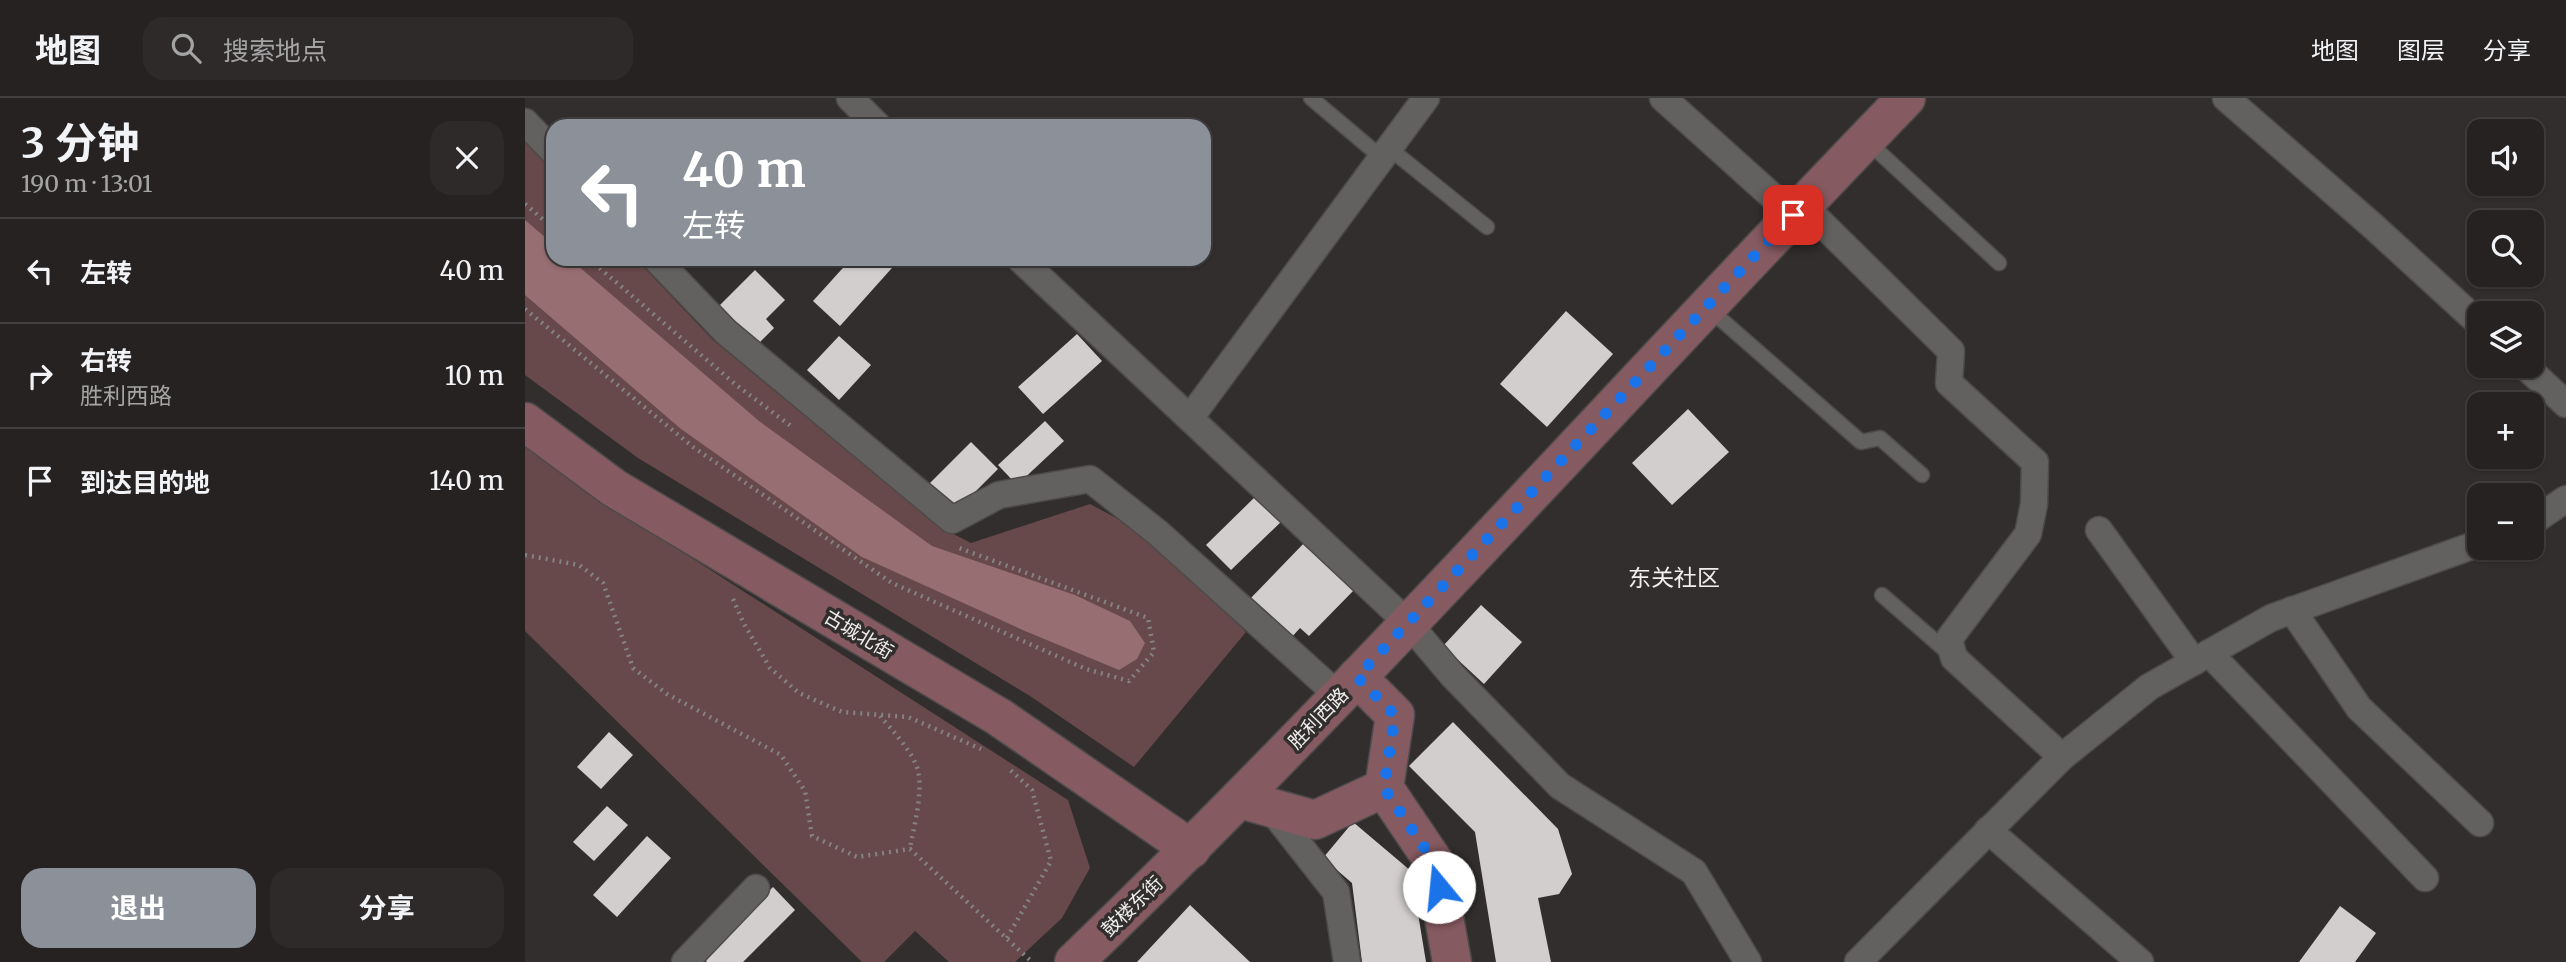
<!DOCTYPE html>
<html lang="zh">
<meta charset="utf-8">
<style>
body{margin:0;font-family:Merriweather,"Noto Sans SC",serif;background:#2e2a2a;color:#f1f3f6;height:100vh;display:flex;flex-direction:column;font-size:26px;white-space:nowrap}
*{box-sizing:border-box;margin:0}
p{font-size:23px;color:#a4a4a5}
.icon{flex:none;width:38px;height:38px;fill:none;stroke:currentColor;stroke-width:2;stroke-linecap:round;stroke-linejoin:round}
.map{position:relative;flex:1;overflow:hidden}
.details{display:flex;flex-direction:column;background:#262222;width:525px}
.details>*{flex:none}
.top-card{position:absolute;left:21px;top:21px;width:665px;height:147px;border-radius:21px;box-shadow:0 2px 5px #0004,0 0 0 2px #423f40;background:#8c9099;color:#fff;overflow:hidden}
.fabs{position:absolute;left:1942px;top:21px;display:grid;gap:14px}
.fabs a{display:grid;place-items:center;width:77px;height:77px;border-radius:14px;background:#262222;box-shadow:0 2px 5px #0004,0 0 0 2px #423f40;font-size:35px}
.pin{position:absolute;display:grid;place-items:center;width:60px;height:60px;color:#fff;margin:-30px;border-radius:14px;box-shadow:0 4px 10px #0006}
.me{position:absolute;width:77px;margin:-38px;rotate:343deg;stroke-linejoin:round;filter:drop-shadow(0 0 5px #0008)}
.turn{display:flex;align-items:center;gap:24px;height:147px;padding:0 21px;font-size:32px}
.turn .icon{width:91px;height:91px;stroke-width:2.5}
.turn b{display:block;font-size:49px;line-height:60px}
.round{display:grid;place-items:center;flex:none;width:74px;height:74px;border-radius:21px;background:#2e2a2a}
.summary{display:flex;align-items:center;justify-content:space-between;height:119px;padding:0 21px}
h1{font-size:42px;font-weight:700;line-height:52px}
.action{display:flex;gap:14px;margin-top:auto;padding:14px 21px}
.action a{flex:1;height:80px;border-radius:21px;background:#8c9099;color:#fff;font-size:28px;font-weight:700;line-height:80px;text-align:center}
.action a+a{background:#2e2a2a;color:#f1f3f6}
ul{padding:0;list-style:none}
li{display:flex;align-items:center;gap:21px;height:105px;padding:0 21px;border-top:2px solid #423f40}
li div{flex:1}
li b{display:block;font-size:26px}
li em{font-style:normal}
header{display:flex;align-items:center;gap:42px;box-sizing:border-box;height:98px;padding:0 35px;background:#262222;border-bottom:2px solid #423f40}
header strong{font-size:33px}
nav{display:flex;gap:38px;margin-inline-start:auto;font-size:24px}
.search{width:490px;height:63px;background:#2e2a2a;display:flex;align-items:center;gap:18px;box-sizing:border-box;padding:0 24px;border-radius:21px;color:#a4a4a5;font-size:26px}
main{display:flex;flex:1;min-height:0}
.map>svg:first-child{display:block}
.green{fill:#67484b}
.water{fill:#976e71}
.building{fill:#d2cece}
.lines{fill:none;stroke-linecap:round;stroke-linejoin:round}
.lane-casing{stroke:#4d4a4b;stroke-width:17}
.street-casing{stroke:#4d4a4b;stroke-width:29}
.secondary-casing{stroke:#4d4a4b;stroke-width:41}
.path{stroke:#858282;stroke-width:4.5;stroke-dasharray:2 5;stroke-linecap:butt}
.lane{stroke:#636060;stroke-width:14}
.street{stroke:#636060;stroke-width:26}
.secondary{stroke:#865a61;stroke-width:38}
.route{stroke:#1a73e8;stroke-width:12;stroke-dasharray:0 21.6}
.labels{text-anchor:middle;stroke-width:7;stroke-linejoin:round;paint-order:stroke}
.street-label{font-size:19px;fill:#f0eeee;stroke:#322e2e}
.quarter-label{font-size:23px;fill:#f0eeee;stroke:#322e2e}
</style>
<header>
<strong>地图</strong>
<div class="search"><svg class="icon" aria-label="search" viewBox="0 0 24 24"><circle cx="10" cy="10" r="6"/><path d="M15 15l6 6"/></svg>搜索地点</div>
<nav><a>地图</a><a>图层</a><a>分享</a></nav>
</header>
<main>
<section class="details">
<div class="summary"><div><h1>3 分钟</h1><p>190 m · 13:01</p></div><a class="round"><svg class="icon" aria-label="close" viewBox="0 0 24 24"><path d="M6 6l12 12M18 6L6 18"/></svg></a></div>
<ul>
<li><svg class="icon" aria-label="left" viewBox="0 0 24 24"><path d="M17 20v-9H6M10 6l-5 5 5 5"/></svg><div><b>左转</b></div><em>40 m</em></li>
<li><svg class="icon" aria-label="right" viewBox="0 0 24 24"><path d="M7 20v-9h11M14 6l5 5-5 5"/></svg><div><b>右转</b><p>胜利西路</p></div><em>10 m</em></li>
<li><svg class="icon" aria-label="arrive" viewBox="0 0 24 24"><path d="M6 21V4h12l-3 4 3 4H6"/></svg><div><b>到达目的地</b></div><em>140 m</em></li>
</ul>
<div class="action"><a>退出</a><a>分享</a></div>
</section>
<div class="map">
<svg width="2041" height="864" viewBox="0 0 2041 864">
<rect width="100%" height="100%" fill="#322e2e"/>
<!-- green -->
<g class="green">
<polygon points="0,42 28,72 28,161 111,161 188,242 413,428 446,445 565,406 627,439 721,534 609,669 505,598 113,360 0,277"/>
<polygon points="0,348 69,397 543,702 565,770 537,820 490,864 424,864 390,833 359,864 337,864 0,533"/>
</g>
<!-- water -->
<polygon class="water" points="0,122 28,146 28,161 45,161 234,323 407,448 550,497 605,523 620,545 612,561 594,572 500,533 337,459 156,331 0,197"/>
<!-- building -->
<g class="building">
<polygon points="326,161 375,161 315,228 288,203"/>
<polygon points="230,172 260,202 241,221 249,230 232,247 193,209"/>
<polygon points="1041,213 1088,256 1022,329 975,286"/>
<polygon points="552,236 577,263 518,316 493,289"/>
<polygon points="314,238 346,267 314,302 282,272"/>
<polygon points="1163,311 1204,354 1147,407 1107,365"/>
<polygon points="520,323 539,343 492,387 473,367"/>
<polygon points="446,344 473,371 430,414 403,387"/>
<polygon points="733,396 758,422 706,472 681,447"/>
<polygon points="780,444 829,492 784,538 775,530 765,541 724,502"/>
<polygon points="956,507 997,544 959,586 918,548"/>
<polygon points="928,624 1033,731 1047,776 1034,796 1013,800 1026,864 971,864 950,734 884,668"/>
<polygon points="84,634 108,657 76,691 52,669"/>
<polygon points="82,708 103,727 69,763 48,744"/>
<polygon points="828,724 886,773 901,864 837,864 827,785 798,760"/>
<polygon points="122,738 146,760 92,819 68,797"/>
<polygon points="248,789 270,812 218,864 182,864 177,858"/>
<polygon points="665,807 725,864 612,864"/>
<polygon points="1815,808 1851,835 1830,864 1774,864"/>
</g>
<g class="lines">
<defs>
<g id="lane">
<polyline points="786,0 857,60"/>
<polyline points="1342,43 1474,165"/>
<polyline points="864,50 962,129"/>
<polyline points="1183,210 1336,344 1355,340 1397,377"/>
<polyline points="1357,497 1426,557"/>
</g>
<g id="street">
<polyline points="325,0 353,28"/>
<polyline points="1138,0 1268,117"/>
<polyline points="1701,0 1849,129 1955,226"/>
<polyline points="0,24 28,53"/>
<polyline points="1278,107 1426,253 1424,285 1510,364 1509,406 1503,436 1424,541 1429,560 1537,659"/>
<polyline points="131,161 201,234 427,422 474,397 565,381 632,434 814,598"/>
<polyline points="495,161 884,526 928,578 1035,688 1169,774 1223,864"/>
<polyline points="2000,268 2041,306"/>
<polyline points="665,320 901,0"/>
<polyline points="2007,424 2041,401"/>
<polyline points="1574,432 1669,564"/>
<polyline points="1767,512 1834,610 1955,725"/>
<polyline points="1684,555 1900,780"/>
<polyline points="745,710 811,794 822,864"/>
<polyline points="1463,732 1615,864"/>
<polyline points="160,864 231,790"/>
<polyline points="1333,864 1537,659 1624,589 1746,520 1955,445"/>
</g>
<g id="secondary">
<polyline points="0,324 89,390 474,619 666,751"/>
<polyline points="832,579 870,617 859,690 909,764 927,864"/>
<polyline points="715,701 790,722 859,690"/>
<path d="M549,864C837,587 1103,287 1381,0"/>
</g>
</defs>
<!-- lane casing -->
<use href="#lane" class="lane-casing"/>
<!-- street casing -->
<use href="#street" class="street-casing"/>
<!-- secondary casing -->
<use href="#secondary" class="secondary-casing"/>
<!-- path -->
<g class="path">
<polyline points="0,106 28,130"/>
<polyline points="64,161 210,286 266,328"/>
<polyline points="0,211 168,349 367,485 561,571 604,583 629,554 623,520 434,450"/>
<polyline points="0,457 54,467 78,485 108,570 142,596 256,657 280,693 287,738 332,759 385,751 507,864"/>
<polyline points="208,501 218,524 245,570 274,595 317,614 383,619 456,651"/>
<path d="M355,618C367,632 389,655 393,673C398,698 389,726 385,751"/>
<polyline points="482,840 526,763 507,692 483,670"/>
</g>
<!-- lane -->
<use href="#lane" class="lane"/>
<!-- street -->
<use href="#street" class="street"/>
<!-- secondary -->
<use href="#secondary" class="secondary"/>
</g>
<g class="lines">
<!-- route -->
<polyline class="route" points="914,789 909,764 859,690 870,617 832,579 1268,117"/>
</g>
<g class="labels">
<!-- street labels -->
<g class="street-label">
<text transform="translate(334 536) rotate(31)" y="7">古城北街</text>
<text transform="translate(793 620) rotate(-46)" y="7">胜利西路</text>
<text transform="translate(607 808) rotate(-44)" y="7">鼓楼东街</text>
</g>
<!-- quarter labels -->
<g class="quarter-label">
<text x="1149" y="488">东关社区</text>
</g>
</g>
</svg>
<div class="fabs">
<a><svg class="icon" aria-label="sound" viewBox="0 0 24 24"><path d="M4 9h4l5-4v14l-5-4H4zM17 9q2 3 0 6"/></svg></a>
<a><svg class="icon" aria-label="search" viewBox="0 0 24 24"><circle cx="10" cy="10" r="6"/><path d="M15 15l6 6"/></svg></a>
<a><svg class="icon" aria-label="layers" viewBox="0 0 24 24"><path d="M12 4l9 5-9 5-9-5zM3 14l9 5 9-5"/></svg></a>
<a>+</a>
<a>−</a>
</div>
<div class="pin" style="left:1268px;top:117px;background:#d93025"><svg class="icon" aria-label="arrive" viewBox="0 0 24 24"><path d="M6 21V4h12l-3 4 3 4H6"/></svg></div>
<svg class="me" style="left:914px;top:789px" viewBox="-20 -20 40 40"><circle r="19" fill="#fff"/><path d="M0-13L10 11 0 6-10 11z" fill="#1a73e8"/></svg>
<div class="top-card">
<div class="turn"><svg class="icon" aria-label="left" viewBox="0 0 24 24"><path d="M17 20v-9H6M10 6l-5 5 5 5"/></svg><div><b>40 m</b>左转</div></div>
</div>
</div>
</main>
